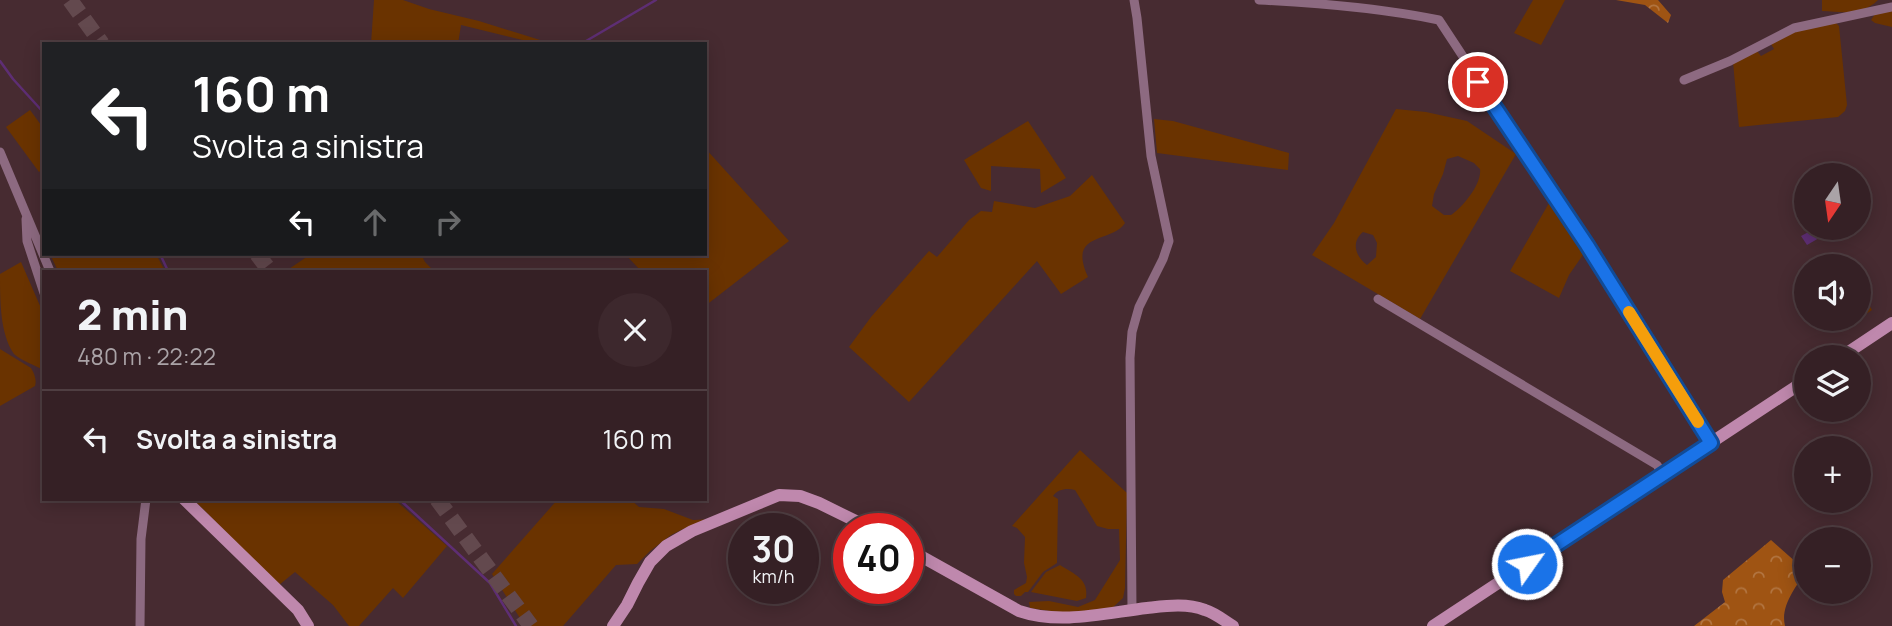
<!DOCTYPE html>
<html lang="it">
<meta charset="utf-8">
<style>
body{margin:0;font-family:Manrope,sans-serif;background:#3d282d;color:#f1f3f6;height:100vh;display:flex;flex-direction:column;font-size:26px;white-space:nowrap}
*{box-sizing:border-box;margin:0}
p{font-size:23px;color:#aaa3a7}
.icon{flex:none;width:38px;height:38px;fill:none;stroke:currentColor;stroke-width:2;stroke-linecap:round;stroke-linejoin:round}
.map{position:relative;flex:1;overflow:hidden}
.side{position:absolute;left:42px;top:270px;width:665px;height:231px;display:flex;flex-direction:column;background:#352025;border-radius:0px;box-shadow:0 4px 18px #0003,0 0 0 2px #4f3e42}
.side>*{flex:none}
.banner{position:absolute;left:42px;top:42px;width:665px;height:214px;border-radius:0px;box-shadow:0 4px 18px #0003,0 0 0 2px #4f3e42;background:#202124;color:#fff;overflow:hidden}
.needle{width:46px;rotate:193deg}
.fabs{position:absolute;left:1794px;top:163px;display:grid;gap:14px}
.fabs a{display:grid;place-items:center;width:77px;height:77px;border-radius:50%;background:#352025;box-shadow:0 4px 18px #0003,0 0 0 2px #4f3e42;font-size:35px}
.speed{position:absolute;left:728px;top:513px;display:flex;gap:14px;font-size:35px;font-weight:700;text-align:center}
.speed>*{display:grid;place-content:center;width:91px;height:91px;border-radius:50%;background:#352025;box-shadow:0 4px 18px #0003,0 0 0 2px #4f3e42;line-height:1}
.speed small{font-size:18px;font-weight:400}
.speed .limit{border:10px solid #d22;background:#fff;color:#111}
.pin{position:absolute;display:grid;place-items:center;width:60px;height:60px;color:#fff;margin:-30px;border:4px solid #fff;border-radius:50%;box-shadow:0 2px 7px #0007}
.me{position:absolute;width:77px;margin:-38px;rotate:57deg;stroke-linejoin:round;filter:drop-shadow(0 0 5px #0008)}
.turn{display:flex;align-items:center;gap:24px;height:147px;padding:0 35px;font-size:32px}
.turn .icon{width:91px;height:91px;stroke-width:2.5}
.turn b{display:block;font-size:49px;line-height:60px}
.lanes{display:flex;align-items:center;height:66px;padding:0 35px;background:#0003;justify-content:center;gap:35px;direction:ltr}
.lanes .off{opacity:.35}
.round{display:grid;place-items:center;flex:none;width:74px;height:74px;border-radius:37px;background:#3d282d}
.summary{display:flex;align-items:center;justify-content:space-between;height:119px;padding:0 35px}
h1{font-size:42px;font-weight:800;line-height:52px}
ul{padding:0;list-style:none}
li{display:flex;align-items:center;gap:21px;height:98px;padding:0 35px;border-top:2px solid #4f3e42}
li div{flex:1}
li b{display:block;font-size:26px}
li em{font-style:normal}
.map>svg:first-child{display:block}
.green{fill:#6a3300;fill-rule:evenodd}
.forest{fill:url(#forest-crowns)}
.water{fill:#5e2e74}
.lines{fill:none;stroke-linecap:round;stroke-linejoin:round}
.stream{stroke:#5e2e74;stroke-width:2.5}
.highway-tunnel{stroke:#63494e;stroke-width:16;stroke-dasharray:16 8;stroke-linecap:butt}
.street{stroke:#8d6a81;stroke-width:9}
.secondary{stroke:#bf88ad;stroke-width:12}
.route-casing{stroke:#114b97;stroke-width:18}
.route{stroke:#1a73e8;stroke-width:12}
.slow{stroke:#f59e0b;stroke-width:12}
</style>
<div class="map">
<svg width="1892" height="626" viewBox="0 0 1892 626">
<defs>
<pattern id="forest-crowns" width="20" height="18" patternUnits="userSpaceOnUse" patternTransform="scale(1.75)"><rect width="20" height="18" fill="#9f5413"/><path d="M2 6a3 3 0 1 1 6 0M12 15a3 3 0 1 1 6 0" fill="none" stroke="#b27541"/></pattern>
</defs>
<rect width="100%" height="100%" fill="#472b31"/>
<!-- green -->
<g class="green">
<polygon points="374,0 403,0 429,9 479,21 553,44 539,44 461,25 458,44 371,44"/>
<polygon points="1533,0 1565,0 1541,45 1514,33"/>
<path d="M1822,0H1878C1862,16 1843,12 1822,11Z"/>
<polygon points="1892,9 1892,27 1875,23 1871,20 1875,14"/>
<polygon points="1835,22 1839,26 1847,105 1845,111 1838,117 1739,127 1733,62 1757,51 1761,56 1774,49 1771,44 1793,32"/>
<path d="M1396,109L1426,112L1467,121L1516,154L1420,319L1312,255L1334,223ZM1458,156L1474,163L1480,169C1482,184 1463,207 1451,215H1444L1432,206L1434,194L1443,174L1447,159ZM1363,232L1373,235L1377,243L1376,257L1367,265C1355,256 1351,242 1363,232Z"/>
<polygon points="30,110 44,129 44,168 39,172 6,127"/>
<polygon points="1154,119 1173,121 1289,153 1288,170 1157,153"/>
<polygon points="1028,121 1066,178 1041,193 1040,169 991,166 991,191 981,188 964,160"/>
<polygon points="705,148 789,241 705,306 705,271 641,271 625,254 705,254"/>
<path d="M1092,175L1125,223C1111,244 1067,231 1088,277L1061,294L1037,261L909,402L849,347L871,317L929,251L937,257L969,220L981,211L992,212L994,201L1035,208L1070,196Z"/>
<polygon points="1553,196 1587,249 1569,275 1559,298 1510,271"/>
<polygon points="50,254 156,254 165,271 58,271"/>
<polygon points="311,254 421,254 425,262 434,271 286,271"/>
<path d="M21,262L44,315V370C34,365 22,361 14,354C0,334 0,301 0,274Z"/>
<polygon points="1859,288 1872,310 1860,318 1859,315"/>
<path d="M0,349L31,368C34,373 37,380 35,386L0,406Z"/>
<path d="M1080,450L1127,493L1125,588L1123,598L1110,610L1070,614L1030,608L1029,602L1049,601L1078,607L1095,600L1120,560L1119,529H1108L1097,526L1075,490C1067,488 1058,489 1053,496L1058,499L1057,563L1043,572L1028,592H1025L1021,596H1016L1014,594V590L1026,583L1027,577L1024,563L1025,537L1017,528L1012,526Z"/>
<polygon points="193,499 394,499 447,546 403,598 393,588 359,626 349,626 333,605 295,572 279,585"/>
<polygon points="558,499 630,499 639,507 664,509 693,520 714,519 683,529 671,535 650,551 637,564 616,565 563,626 525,626 492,574"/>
<path d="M1060,565C1074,574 1089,579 1086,598L1077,601L1031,592L1046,572Z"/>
</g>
<!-- forest -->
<g class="forest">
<polygon points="1616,0 1658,0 1671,15 1668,23 1645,5"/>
<path d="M1771,540L1806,571C1796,587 1780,606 1785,626H1694L1725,602L1722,592L1723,580Z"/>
</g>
<!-- water -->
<polygon class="water" points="1816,228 1822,228 1826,234 1807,245 1801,236"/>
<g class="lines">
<!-- stream -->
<g class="stream">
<polyline points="581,44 656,0"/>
<polyline points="0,61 13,79 44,113"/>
<polyline points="160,254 168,271"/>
<polyline points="399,499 490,583 516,626"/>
</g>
<!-- highway-tunnel -->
<g class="highway-tunnel">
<polyline points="70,0 102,44"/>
<polyline points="257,254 270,271"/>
<polyline points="437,499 531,626"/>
</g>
<!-- street -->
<g class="street">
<path d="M1259,0C1320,3 1380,8 1439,20L1587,245L1711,443"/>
<polyline points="1684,80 1730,61 1794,28 1892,7"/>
<polyline points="0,152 50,271"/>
<polyline points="26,219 27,241 44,293"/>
<polyline points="1378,299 1657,465 1663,475"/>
<polyline points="1132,610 1130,358 1132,332 1139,307 1163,259 1169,241 1151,156 1137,18 1134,0"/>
<polyline points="140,626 141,539 146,499"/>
</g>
<!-- secondary -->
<g class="secondary">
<polyline points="1841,357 1892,323"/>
<polyline points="184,499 298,610 308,626"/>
<path d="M908,549L1019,611C1060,625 1105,613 1147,608C1166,606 1186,603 1205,610C1215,613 1225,621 1233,626"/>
<polyline points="613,626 627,605 638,583 650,562 666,546 692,531 779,495 800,496 819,503 870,528"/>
<polyline points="1433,626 1806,380"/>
</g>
</g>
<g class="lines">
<defs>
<polyline id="route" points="1478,82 1587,245 1711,443 1527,564"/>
</defs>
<!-- route casing -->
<use href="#route" class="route-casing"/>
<!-- route -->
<use href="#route" class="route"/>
<!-- slow -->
<polyline class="slow" points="1629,312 1698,422"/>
</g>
</svg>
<div class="fabs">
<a><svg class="needle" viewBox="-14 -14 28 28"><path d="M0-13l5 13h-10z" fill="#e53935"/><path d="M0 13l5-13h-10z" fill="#aaa3a7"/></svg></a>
<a><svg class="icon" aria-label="sound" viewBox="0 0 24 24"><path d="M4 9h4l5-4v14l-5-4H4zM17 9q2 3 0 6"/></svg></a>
<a><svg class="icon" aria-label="layers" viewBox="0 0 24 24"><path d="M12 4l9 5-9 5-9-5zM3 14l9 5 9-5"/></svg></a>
<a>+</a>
<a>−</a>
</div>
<div class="speed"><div>30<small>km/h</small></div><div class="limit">40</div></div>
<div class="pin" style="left:1478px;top:82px;background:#d93025"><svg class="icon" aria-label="arrive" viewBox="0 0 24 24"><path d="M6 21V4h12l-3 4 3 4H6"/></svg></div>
<svg class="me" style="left:1527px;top:564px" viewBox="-20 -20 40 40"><circle r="17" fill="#1a73e8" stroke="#fff" stroke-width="3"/><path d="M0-11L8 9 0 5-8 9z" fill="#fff"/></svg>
<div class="banner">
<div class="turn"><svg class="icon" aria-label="left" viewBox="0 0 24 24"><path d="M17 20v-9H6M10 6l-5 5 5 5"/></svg><div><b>160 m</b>Svolta a sinistra</div></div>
<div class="lanes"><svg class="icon" aria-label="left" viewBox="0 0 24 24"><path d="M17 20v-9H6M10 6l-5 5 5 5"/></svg><svg class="icon off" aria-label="ahead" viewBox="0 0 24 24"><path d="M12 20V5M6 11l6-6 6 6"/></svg><svg class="icon off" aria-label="right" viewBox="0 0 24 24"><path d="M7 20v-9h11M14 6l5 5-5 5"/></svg></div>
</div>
<section class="side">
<div class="summary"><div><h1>2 min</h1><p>480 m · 22:22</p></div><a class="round"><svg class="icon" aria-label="close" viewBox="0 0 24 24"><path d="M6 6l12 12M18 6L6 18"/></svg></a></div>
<ul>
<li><svg class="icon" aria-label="left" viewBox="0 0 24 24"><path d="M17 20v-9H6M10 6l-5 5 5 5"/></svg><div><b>Svolta a sinistra</b></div><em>160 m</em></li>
</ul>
</section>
</div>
